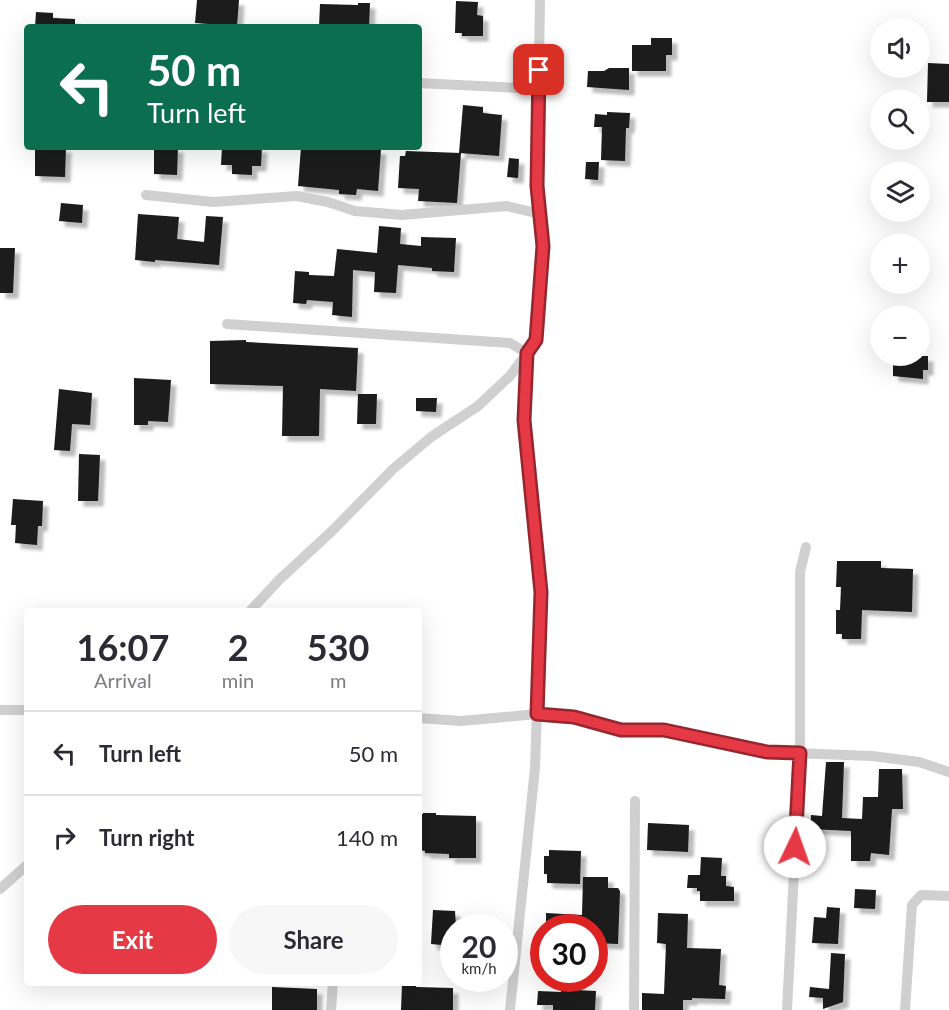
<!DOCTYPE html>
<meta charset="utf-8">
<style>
body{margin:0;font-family:Lato,sans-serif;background:#f7f7f7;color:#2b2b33;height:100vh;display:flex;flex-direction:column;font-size:22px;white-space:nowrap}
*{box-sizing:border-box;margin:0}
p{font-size:20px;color:#7c7c81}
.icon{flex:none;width:33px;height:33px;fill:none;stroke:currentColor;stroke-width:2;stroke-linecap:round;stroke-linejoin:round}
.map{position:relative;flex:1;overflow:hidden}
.panel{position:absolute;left:24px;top:608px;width:398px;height:378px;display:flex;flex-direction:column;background:#fff;border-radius:6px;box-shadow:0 6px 24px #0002}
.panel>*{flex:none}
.hud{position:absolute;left:24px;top:24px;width:398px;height:126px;border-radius:6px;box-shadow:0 6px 24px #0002;background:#0b6e4f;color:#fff;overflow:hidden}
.buttons{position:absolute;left:870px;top:18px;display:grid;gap:12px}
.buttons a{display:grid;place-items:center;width:60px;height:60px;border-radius:50%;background:#fff;box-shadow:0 6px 24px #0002;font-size:30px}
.speed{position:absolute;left:440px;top:914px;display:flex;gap:12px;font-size:30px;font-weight:700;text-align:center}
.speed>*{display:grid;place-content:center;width:78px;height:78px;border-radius:50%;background:#fff;box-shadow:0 6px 24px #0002;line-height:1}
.speed small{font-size:15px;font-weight:400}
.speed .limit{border:9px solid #d22;background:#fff;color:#111}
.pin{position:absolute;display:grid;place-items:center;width:51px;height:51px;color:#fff;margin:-26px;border-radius:12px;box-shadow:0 3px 9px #0006}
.me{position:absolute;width:66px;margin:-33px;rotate:3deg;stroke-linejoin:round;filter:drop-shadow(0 0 4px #0008)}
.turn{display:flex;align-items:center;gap:21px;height:126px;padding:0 24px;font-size:27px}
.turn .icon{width:78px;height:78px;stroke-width:2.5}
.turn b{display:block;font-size:42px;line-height:51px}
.eta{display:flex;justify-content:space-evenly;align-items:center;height:102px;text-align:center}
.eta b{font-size:36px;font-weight:700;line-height:42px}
.cta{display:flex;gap:12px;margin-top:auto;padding:12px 24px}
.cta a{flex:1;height:69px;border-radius:36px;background:#e63946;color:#fff;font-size:24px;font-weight:700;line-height:69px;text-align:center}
.cta a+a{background:#f7f7f7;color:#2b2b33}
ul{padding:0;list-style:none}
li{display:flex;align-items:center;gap:18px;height:84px;padding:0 24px;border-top:2px solid #e1e1e2}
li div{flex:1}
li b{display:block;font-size:22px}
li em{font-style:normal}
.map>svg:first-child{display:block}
.building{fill:#1a1a1a;filter:url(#shadow)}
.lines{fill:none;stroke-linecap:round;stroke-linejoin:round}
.minor{stroke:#d0d0d0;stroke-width:10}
.route-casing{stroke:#96252e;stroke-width:15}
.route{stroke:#e63946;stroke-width:10}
</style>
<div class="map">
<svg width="949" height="1010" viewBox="0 0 949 1010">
<defs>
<filter id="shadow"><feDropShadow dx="5.5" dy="5.5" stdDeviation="1.5" flood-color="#0004"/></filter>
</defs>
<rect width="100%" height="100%" fill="#fff"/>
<!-- building -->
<g class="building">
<polygon points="197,0 239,0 237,26 195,23"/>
<polygon points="456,1 478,2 477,15 483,16 483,36 462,36 462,33 455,33"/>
<polygon points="358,3 370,3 369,27 319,27 320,4 358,5"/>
<polygon points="36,12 53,13 53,18 75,19 75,27 35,27"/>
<polygon points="651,38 672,38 672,55 666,55 666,71 632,71 632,45 651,45"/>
<polygon points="928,63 949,64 949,102 927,102"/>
<polygon points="609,68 629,68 629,90 587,87 588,71 604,71"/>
<polygon points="463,105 483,107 483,113 502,115 499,156 459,153"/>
<polygon points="607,112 630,113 629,128 626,128 625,161 601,160 602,127 594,127 595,114 607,115"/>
<polygon points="51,147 66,147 65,177 35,176 35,149 51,149"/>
<polygon points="154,147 178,147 177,175 154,174"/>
<polygon points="222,147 262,147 261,166 252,166 252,175 232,174 232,165 221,165"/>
<polygon points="301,147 381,149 378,191 357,189 356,195 339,194 339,190 298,186"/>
<polygon points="406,151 461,153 457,203 418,201 419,189 398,188 400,156 405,156"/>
<polygon points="509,158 519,159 518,178 507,177"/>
<polygon points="586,162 599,162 598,180 585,179"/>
<polygon points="61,203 83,205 82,223 59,221"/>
<polygon points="138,214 179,217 177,239 204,242 206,216 223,217 219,265 155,260 155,262 135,260"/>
<polygon points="379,226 401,228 400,244 421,246 421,237 456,238 454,272 432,271 432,268 398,265 396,293 374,292 375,272 353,270 352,317 332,315 333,302 307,300 306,304 293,303 295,271 309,272 309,275 334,276 337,249 377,253"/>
<polygon points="0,248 15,248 13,293 0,293"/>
<polygon points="246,340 246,342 282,344 358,348 356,391 320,389 319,436 282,436 283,386 210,384 210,341"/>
<polygon points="893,356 928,356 928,370 923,370 923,379 893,376"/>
<polygon points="134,378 171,380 168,422 148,421 148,425 134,425"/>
<polygon points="59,389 92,393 90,425 72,424 70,451 54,450"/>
<polygon points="358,394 377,394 376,424 357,424"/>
<polygon points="416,398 437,398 436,412 416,411"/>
<polygon points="79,454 100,455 98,501 78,501"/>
<polygon points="13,499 43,501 42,526 38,526 37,545 15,543 16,525 11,525"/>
<polygon points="837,561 881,561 881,568 913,569 912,612 862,610 861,639 842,639 842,634 836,634 836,610 840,610 841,587 836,587"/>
<polygon points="826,762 844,762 842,818 862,819 863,797 878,797 879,769 902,769 903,809 892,809 889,855 871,853 870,861 851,861 851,831 810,829 811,815 822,816"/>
<polygon points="423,813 436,813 436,815 476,816 476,858 449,858 449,854 425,853 425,851 418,850 418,814 423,814"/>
<polygon points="648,823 689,825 688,852 647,850"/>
<polygon points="549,850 581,851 580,884 547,883 547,874 544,874 544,856 549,856"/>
<polygon points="701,857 722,858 721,876 726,876 726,886 734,887 734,901 700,901 700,891 697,891 697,888 687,888 688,875 700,875"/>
<polygon points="583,877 608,877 608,888 618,888 620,891 618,944 594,943 594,927 546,927 546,913 582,915"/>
<polygon points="855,889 876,890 875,909 854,908"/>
<polygon points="827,907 840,908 838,944 812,943 814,917 826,918"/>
<polygon points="433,910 455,911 456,927 453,927 453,946 431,944"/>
<polygon points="658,913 688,914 687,948 721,949 719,985 726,986 725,999 692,998 692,1000 683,1000 683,1010 642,1010 642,993 664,994 666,944 657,943"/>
<polygon points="831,953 845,954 843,1002 823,1009 823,998 809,997 810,987 829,989"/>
<polygon points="561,978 577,978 576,990 596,991 595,1010 553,1010 553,1005 537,1005 538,991 561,992"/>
<polygon points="402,984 416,985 416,987 453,988 453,1010 401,1010"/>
<polygon points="272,987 317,989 317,1010 272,1010"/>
</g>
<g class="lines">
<!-- minor -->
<g class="minor">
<polyline points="418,83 539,89"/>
<polyline points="146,195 213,202 297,196 328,202 355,211 402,215 507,206 540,214"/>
<polyline points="227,324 510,343 527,353 510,376 478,406 431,437 393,469 332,531 279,580 251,610"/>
<polyline points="0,710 27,710"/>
<polyline points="418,718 461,721 537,714 575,716 621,730 664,730 767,752 872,756 919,762 949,772"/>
<polyline points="0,889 27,865"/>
<polyline points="331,1010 333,982"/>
<polyline points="510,1010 535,768 541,592 524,420 527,353 536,340 543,246 537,186 540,0"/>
<polyline points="634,1010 635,801"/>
<polyline points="787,1010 800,753 800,572 806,547"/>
<polyline points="905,1010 912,905 921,895 949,896"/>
</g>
</g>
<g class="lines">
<defs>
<polyline id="route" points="539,70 537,186 543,246 536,340 527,353 524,420 541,592 537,714 574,717 621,730 664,730 767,752 800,753 795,847"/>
</defs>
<!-- route casing -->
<use href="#route" class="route-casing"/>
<!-- route -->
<use href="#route" class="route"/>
</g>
</svg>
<div class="buttons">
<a><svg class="icon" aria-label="sound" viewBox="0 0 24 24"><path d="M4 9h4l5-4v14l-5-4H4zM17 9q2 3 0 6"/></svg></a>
<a><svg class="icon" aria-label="search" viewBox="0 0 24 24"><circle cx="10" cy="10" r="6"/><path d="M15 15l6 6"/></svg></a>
<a><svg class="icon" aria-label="layers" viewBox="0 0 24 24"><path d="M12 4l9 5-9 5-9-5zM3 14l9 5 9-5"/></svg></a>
<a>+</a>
<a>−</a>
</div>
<div class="speed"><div>20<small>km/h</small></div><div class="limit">30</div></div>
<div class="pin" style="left:539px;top:70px;background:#d93025"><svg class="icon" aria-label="arrive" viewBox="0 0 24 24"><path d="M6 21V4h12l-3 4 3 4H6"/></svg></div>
<svg class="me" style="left:795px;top:847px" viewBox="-20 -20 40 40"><circle r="19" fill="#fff"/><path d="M0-13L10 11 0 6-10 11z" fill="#e63946"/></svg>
<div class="hud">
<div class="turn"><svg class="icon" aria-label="left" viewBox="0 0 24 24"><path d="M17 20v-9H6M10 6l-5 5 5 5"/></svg><div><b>50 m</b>Turn left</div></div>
</div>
<section class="panel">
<div class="eta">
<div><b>16:07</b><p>Arrival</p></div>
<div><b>2</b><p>min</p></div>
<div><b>530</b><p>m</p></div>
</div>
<ul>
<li><svg class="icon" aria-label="left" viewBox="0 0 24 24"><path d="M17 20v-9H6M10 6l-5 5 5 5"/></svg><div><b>Turn left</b></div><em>50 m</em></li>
<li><svg class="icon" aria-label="right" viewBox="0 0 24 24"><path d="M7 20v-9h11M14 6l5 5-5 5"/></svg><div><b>Turn right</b></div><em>140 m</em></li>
</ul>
<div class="cta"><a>Exit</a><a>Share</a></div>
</section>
</div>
